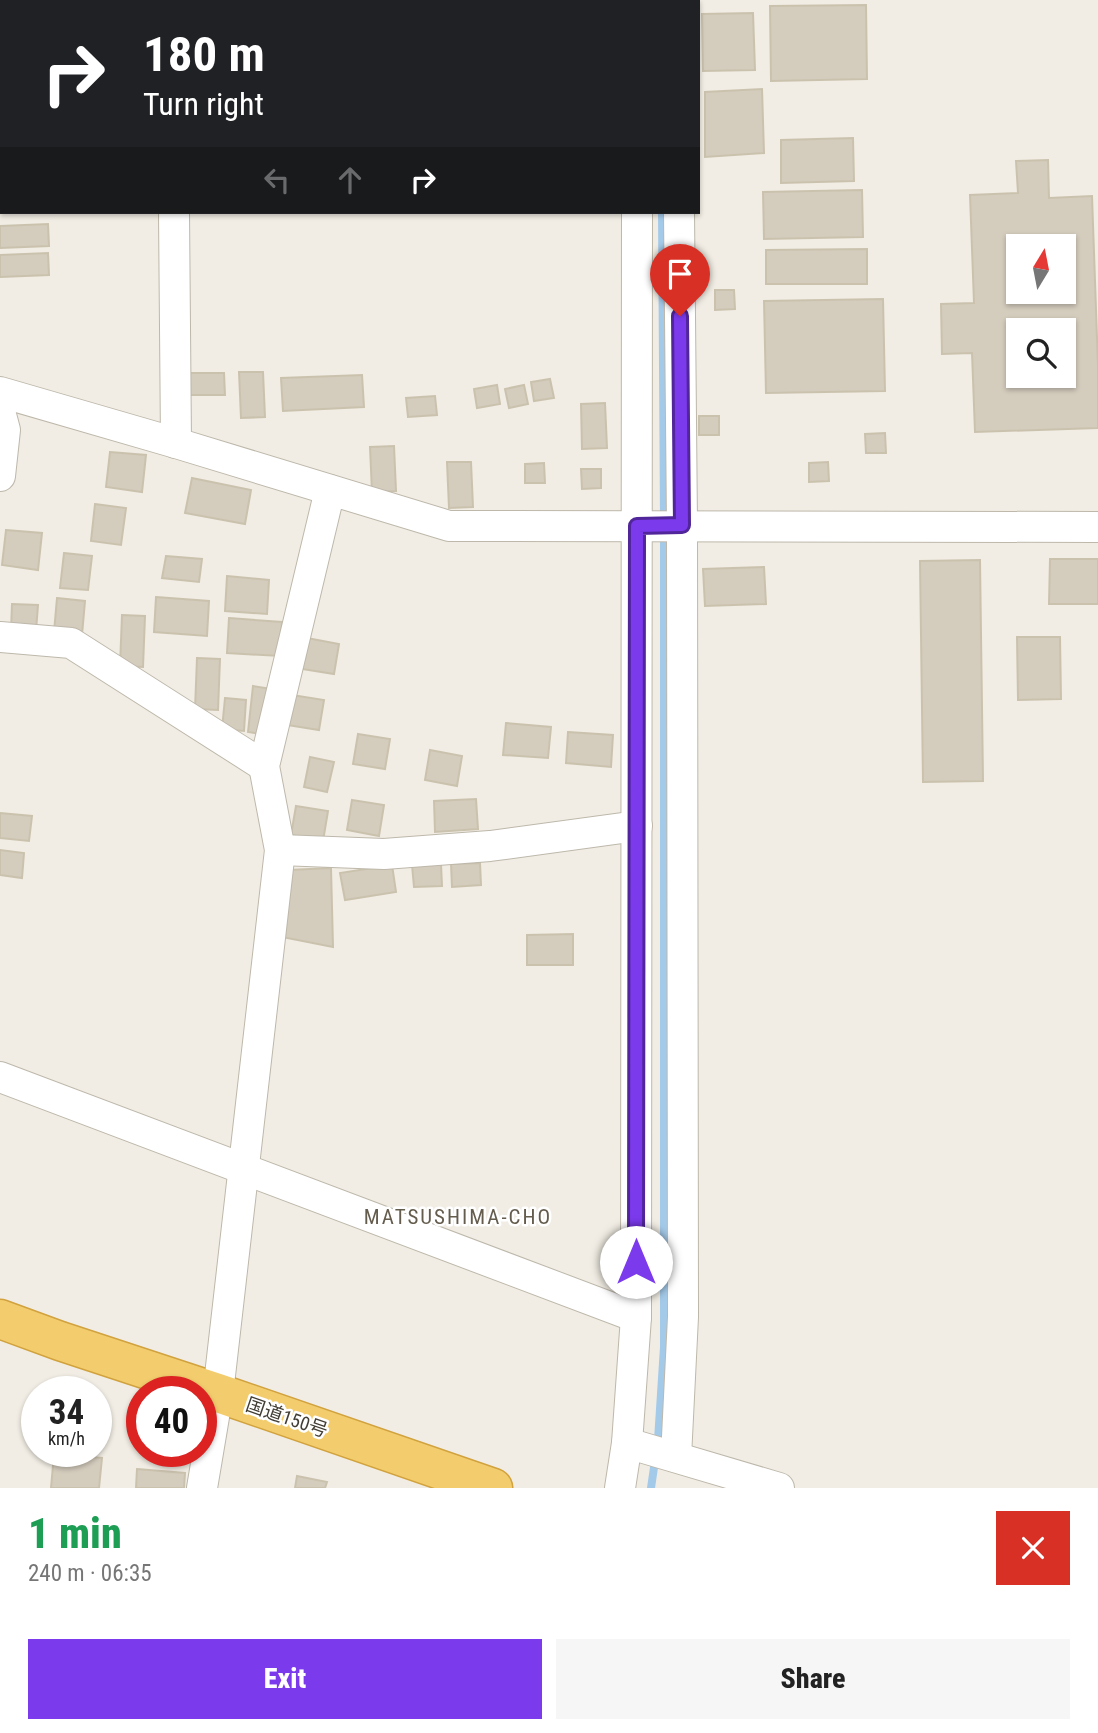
<!DOCTYPE html>
<meta charset="utf-8">
<style>
body{margin:0;font-family:"Roboto Condensed","Noto Sans JP",sans-serif;background:#f6f6f6;color:#222;height:100vh;display:flex;flex-direction:column;font-size:26px;white-space:nowrap}
*{box-sizing:border-box;margin:0}
p{font-size:23px;color:#767676}
.icon{flex:none;width:38px;height:38px;fill:none;stroke:currentColor;stroke-width:2;stroke-linecap:round;stroke-linejoin:round}
.map{position:relative;height:1488px;overflow:hidden}
.side{display:flex;flex-direction:column;background:#fff;flex:1}
.side>*{flex:none}
.guide{position:absolute;left:0px;top:0px;width:700px;height:214px;box-shadow:0 2px 5px #0004;background:#202124;color:#fff;overflow:hidden}
.needle{width:46px;rotate:10deg}
.fabs{position:absolute;left:1006px;top:234px;display:grid;gap:14px}
.fabs a{display:grid;place-items:center;width:70px;height:70px;border-radius:0px;background:#fff;box-shadow:0 2px 5px #0004;font-size:35px}
.speed{position:absolute;left:21px;top:1376px;display:flex;gap:14px;font-size:35px;font-weight:700;text-align:center}
.speed>*{display:grid;place-content:center;width:91px;height:91px;border-radius:50%;background:#fff;box-shadow:0 2px 5px #0004;line-height:1}
.speed small{font-size:18px;font-weight:400}
.speed .limit{border:10px solid #d22;background:#fff;color:#111}
.pin{position:absolute;display:grid;place-items:center;width:60px;height:60px;color:#fff;margin:-72px -30px;border-radius:50% 50% 50% 0;rotate:-45deg;box-shadow:0 0 7px #0007}
.pin .icon{rotate:45deg}
.me{position:absolute;width:77px;margin:-38px;rotate:0deg;stroke-linejoin:round;filter:drop-shadow(0 0 5px #0008)}
.turn{display:flex;align-items:center;gap:24px;height:147px;padding:0 28px;font-size:32px}
.turn .icon{width:91px;height:91px;stroke-width:2.5}
.turn b{display:block;font-size:49px;line-height:60px}
.lanes{display:flex;align-items:center;height:66px;padding:0 28px;background:#0003;justify-content:center;gap:35px;direction:ltr}
.lanes .off{opacity:.35}
.round{display:grid;place-items:center;flex:none;width:74px;height:74px;border-radius:0px;background:#f6f6f6}
.headline{display:flex;align-items:center;justify-content:space-between;height:119px;padding:0 28px}
h1{font-size:42px;font-weight:800;line-height:52px;color:#1e9e55}
.action{display:flex;gap:14px;margin-top:auto;padding:14px 28px}
.action a{flex:1;height:80px;border-radius:0px;background:#7c3aed;color:#fff;font-size:28px;font-weight:800;line-height:80px;text-align:center}
.action a+a{background:#f6f6f6;color:#222}
.map>svg:first-child{display:block}
.lines{fill:none;stroke-linecap:round;stroke-linejoin:round}
.stream{stroke:#a4caea;stroke-width:8}
.building{fill:#d4ccbd;stroke:#cbc2ae;stroke-width:2;fill-rule:evenodd}
.minor-casing{stroke:#beb8ab;stroke-width:32}
.highway-casing{stroke:#d1a23e;stroke-width:41}
.minor{stroke:#fff;stroke-width:30}
.highway{stroke:#f3cd6d;stroke-width:38}
.route-casing{stroke:#51269a;stroke-width:18}
.route{stroke:#7c3aed;stroke-width:12}
.labels{text-anchor:middle;stroke-width:5;stroke-linejoin:round;paint-order:stroke}
.street-label{font-size:19px;fill:#423e35;stroke:#fff}
.neighbourhood-label{font-size:21px;letter-spacing:2px;fill:#645c4d;stroke:#fff}
</style>
<div class="map">
<svg width="1098" height="1488" viewBox="0 0 1098 1488">
<rect width="100%" height="100%" fill="#f1ede4"/>
<g class="lines">
<!-- stream -->
<g class="stream">
<polyline points="662,0 662,2"/>
<polyline points="662,212 664,520"/>
<polyline points="651,1488 658,1440 664,1347 664,533"/>
</g>
</g>
<!-- building -->
<g class="building">
<polygon points="866,5 867,79 771,81 770,6"/>
<polygon points="753,13 755,70 703,71 702,14"/>
<polygon points="762,89 764,153 705,157 705,92"/>
<polygon points="853,138 854,181 781,183 781,140"/>
<path d="M1048,160L1049,198L1092,196L1098,366V428L975,432L972,353L942,354L941,304L974,303L970,195L1018,193L1016,161ZM1018,247H1064V292H1018ZM1018,331H1064V376H1018Z"/>
<polygon points="862,190 863,237 764,239 763,192"/>
<polygon points="48,224 49,246 0,248 0,226"/>
<polygon points="867,249 867,284 766,284 766,250"/>
<polygon points="48,253 49,275 0,277 0,255"/>
<polygon points="715,290 734,290 735,309 715,310"/>
<polygon points="883,299 885,391 766,393 764,301"/>
<polygon points="239,372 263,372 265,417 241,418"/>
<polygon points="189,373 224,373 225,395 190,395"/>
<polygon points="362,375 364,407 283,411 281,378"/>
<polygon points="550,379 554,398 534,401 531,382"/>
<polygon points="497,385 500,404 477,408 474,389"/>
<polygon points="524,385 528,404 509,408 505,389"/>
<polygon points="435,396 437,415 408,417 406,398"/>
<polygon points="605,403 607,448 582,449 581,404"/>
<rect x="699" y="416" width="20" height="19"/>
<polygon points="885,433 886,453 866,453 865,434"/>
<polygon points="394,446 396,491 372,492 370,447"/>
<polygon points="110,452 146,455 142,492 106,487"/>
<polygon points="447,462 471,462 473,507 449,508"/>
<polygon points="828,462 829,481 809,482 809,463"/>
<polygon points="544,463 545,483 525,483 525,464"/>
<polygon points="581,469 601,469 601,488 582,489"/>
<polygon points="192,478 251,490 245,524 185,513"/>
<polygon points="95,504 126,508 121,545 91,541"/>
<polygon points="6,530 42,533 38,570 2,565"/>
<polygon points="64,553 92,556 88,590 60,588"/>
<polygon points="166,556 202,559 199,582 162,578"/>
<polygon points="1050,559 1098,559 1098,604 1049,604"/>
<polygon points="980,560 983,781 923,782 920,561"/>
<polygon points="764,567 766,604 705,606 703,569"/>
<polygon points="227,576 269,580 267,614 225,611"/>
<polygon points="156,597 209,601 207,636 154,632"/>
<polygon points="57,598 85,601 82,635 54,632"/>
<polygon points="12,604 38,605 36,631 11,630"/>
<polygon points="122,615 145,616 143,667 120,666"/>
<polygon points="229,618 282,622 280,656 227,653"/>
<polygon points="1017,637 1060,637 1061,699 1018,700"/>
<polygon points="307,638 339,644 334,674 302,669"/>
<polygon points="197,658 220,659 218,710 195,709"/>
<polygon points="253,686 272,689 267,735 248,732"/>
<polygon points="292,695 324,700 319,730 287,725"/>
<polygon points="225,698 246,700 244,731 222,729"/>
<polygon points="506,723 551,727 548,758 503,755"/>
<polygon points="568,732 613,735 611,767 566,763"/>
<polygon points="358,734 390,739 385,769 353,764"/>
<polygon points="430,750 462,756 457,786 425,780"/>
<polygon points="310,757 334,762 327,792 304,787"/>
<polygon points="476,799 478,829 435,832 434,801"/>
<polygon points="352,800 384,805 379,836 347,830"/>
<polygon points="296,806 328,811 323,841 291,835"/>
<polygon points="0,813 32,816 29,841 0,838"/>
<polygon points="0,850 24,853 22,878 0,875"/>
<polygon points="480,863 481,885 452,887 451,864"/>
<polygon points="441,864 442,886 414,887 412,865"/>
<polygon points="392,865 396,892 345,900 340,873"/>
<polygon points="331,868 333,947 282,937 289,870"/>
<polygon points="573,934 573,965 527,965 527,935"/>
<polygon points="54,1454 102,1458 99,1488 51,1488"/>
<polygon points="137,1469 185,1473 184,1488 136,1488"/>
<polygon points="297,1476 327,1482 325,1488 295,1488"/>
</g>
<g class="lines">
<defs>
<g id="minor">
<polyline points="172,0 172,2"/>
<polyline points="678,0 678,2"/>
<polyline points="638,2 638,0"/>
<polyline points="174,212 176,443"/>
<polyline points="0,392 176,443 449,526 1098,527"/>
<polyline points="0,411 5,430 0,476"/>
<polyline points="0,637 71,643 264,766"/>
<polyline points="280,850 384,854 490,846 637,826"/>
<polyline points="0,1077 636,1317"/>
<polyline points="627,1443 779,1488"/>
<polyline points="676,1457 683,1317 682,525 679,212"/>
<polyline points="202,1488 218,1393 280,850 264,766 330,490"/>
<polyline points="620,1488 627,1443 636,1317 637,212"/>
</g>
<polyline id="highway" points="0,1319 60,1341 218,1393 493,1488"/>
</defs>
<!-- minor casing -->
<use href="#minor" class="minor-casing"/>
<!-- highway casing -->
<use href="#highway" class="highway-casing"/>
<!-- minor -->
<use href="#minor" class="minor"/>
<!-- highway -->
<use href="#highway" class="highway"/>
</g>
<g class="lines">
<defs>
<polyline id="route" points="636,1262 637,526 682,525 680,316"/>
</defs>
<!-- route casing -->
<use href="#route" class="route-casing"/>
<!-- route -->
<use href="#route" class="route"/>
</g>
<g class="labels">
<!-- street labels -->
<g class="street-label">
<text transform="translate(287 1417) rotate(19)" y="7">国道150号</text>
</g>
<!-- neighbourhood labels -->
<g class="neighbourhood-label">
<text x="458" y="1224">MATSUSHIMA-CHO</text>
</g>
</g>
</svg>
<div class="fabs">
<a><svg class="needle" viewBox="-14 -14 28 28"><path d="M0-13l5 13h-10z" fill="#e53935"/><path d="M0 13l5-13h-10z" fill="#767676"/></svg></a>
<a><svg class="icon" aria-label="search" viewBox="0 0 24 24"><circle cx="10" cy="10" r="6"/><path d="M15 15l6 6"/></svg></a>
</div>
<div class="speed"><div>34<small>km/h</small></div><div class="limit">40</div></div>
<div class="pin" style="left:680px;top:316px;background:#d93025"><svg class="icon" aria-label="arrive" viewBox="0 0 24 24"><path d="M6 21V4h12l-3 4 3 4H6"/></svg></div>
<svg class="me" style="left:636px;top:1262px" viewBox="-20 -20 40 40"><circle r="19" fill="#fff"/><path d="M0-13L10 11 0 6-10 11z" fill="#7c3aed"/></svg>
<div class="guide">
<div class="turn"><svg class="icon" aria-label="right" viewBox="0 0 24 24"><path d="M7 20v-9h11M14 6l5 5-5 5"/></svg><div><b>180 m</b>Turn right</div></div>
<div class="lanes"><svg class="icon off" aria-label="left" viewBox="0 0 24 24"><path d="M17 20v-9H6M10 6l-5 5 5 5"/></svg><svg class="icon off" aria-label="ahead" viewBox="0 0 24 24"><path d="M12 20V5M6 11l6-6 6 6"/></svg><svg class="icon" aria-label="right" viewBox="0 0 24 24"><path d="M7 20v-9h11M14 6l5 5-5 5"/></svg></div>
</div>
</div>
<section class="side">
<div class="headline"><div><h1>1 min</h1><p>240 m · 06:35</p></div><a class="round" style="background:#d93025;color:#fff"><svg class="icon" aria-label="close" viewBox="0 0 24 24"><path d="M6 6l12 12M18 6L6 18"/></svg></a></div>
<div class="action"><a>Exit</a><a>Share</a></div>
</section>
